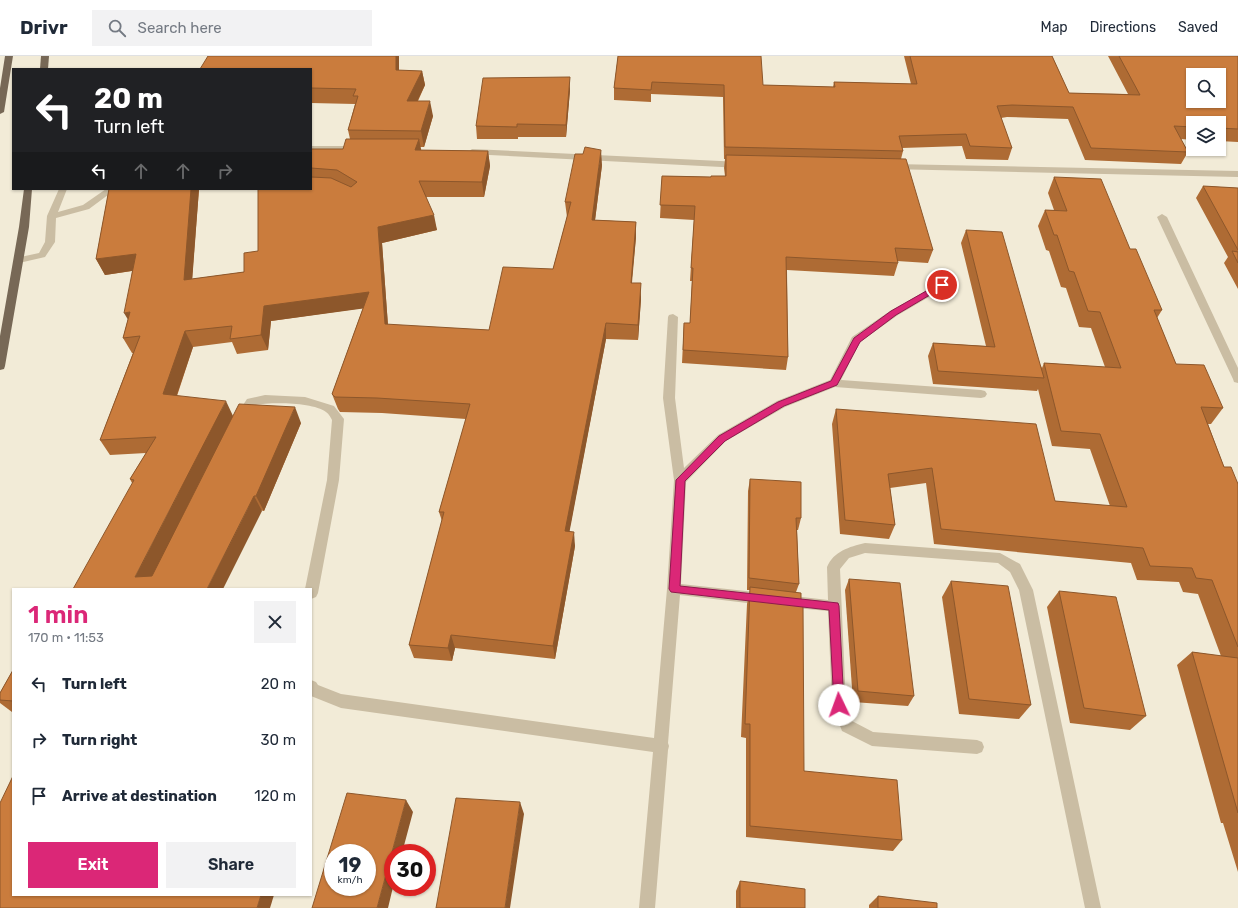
<!DOCTYPE html>
<meta charset="utf-8">
<style>
body{margin:0;font-family:Rubik,sans-serif;background:#f2f2f3;color:#1f2937;height:100vh;display:flex;flex-direction:column;font-size:15px;white-space:nowrap}
*{box-sizing:border-box;margin:0}
p{font-size:13px;color:#747a83}
.icon{flex:none;width:22px;height:22px;fill:none;stroke:currentColor;stroke-width:2;stroke-linecap:round;stroke-linejoin:round}
.map{position:relative;flex:1;overflow:hidden}
.sheet{position:absolute;left:12px;top:532px;width:300px;height:308px;display:flex;flex-direction:column;background:#fff;border-radius:0px;box-shadow:0 1px 3px #0004}
.sheet>*{flex:none}
.hud{position:absolute;left:12px;top:12px;width:300px;height:122px;border-radius:0px;box-shadow:0 1px 3px #0004;background:#202124;color:#fff;overflow:hidden}
.controls{position:absolute;left:1186px;top:12px;display:grid;gap:8px}
.controls a{display:grid;place-items:center;width:40px;height:40px;border-radius:0px;background:#fff;box-shadow:0 1px 3px #0004;font-size:20px}
.speed{position:absolute;left:324px;top:788px;display:flex;gap:8px;font-size:20px;font-weight:700;text-align:center}
.speed>*{display:grid;place-content:center;width:52px;height:52px;border-radius:50%;background:#fff;box-shadow:0 1px 3px #0004;line-height:1}
.speed small{font-size:10px;font-weight:400}
.speed .limit{border:6px solid #d22;background:#fff;color:#111}
.pin{position:absolute;display:grid;place-items:center;width:34px;height:34px;color:#fff;margin:-17px;border:2px solid #fff;border-radius:50%;box-shadow:0 1px 4px #0007}
.me{position:absolute;width:44px;margin:-22px;rotate:357deg;stroke-linejoin:round;filter:drop-shadow(0 0 3px #0008)}
.turn{display:flex;align-items:center;gap:14px;height:84px;padding:0 16px;font-size:18px}
.turn .icon{width:52px;height:52px;stroke-width:2.5}
.turn b{display:block;font-size:28px;line-height:34px}
.lanes{display:flex;align-items:center;height:38px;padding:0 16px;background:#0003;justify-content:center;gap:20px;direction:ltr}
.lanes .off{opacity:.35}
.round{display:grid;place-items:center;flex:none;width:42px;height:42px;border-radius:0px;background:#f2f2f3}
.summary{display:flex;align-items:center;justify-content:space-between;height:68px;padding:0 16px}
h1{font-size:24px;font-weight:600;line-height:30px;color:#db2777}
.cta{display:flex;gap:8px;margin-top:auto;padding:8px 16px}
.cta a{flex:1;height:46px;border-radius:0px;background:#db2777;color:#fff;font-size:16px;font-weight:600;line-height:46px;text-align:center}
.cta a+a{background:#f2f2f3;color:#1f2937}
ul{padding:0;list-style:none}
li{display:flex;align-items:center;gap:12px;height:56px;padding:0 16px}
li div{flex:1}
li b{display:block;font-size:15px}
li em{font-style:normal}
header{display:flex;align-items:center;gap:24px;box-sizing:border-box;height:56px;padding:0 20px;background:#fff;border-bottom:1px solid #e0e1e3}
header strong{font-size:19px}
nav{display:flex;gap:22px;margin-inline-start:auto;font-size:14px}
.search{width:280px;height:36px;background:#f2f2f3;display:flex;align-items:center;gap:10px;box-sizing:border-box;padding:0 14px;border-radius:0px;color:#747a83;font-size:15px}
.map>svg:first-child{display:block}
.lines{fill:none;stroke-linecap:round;stroke-linejoin:round}
.minor{fill:#cabda3;fill-rule:evenodd}
.major{fill:#776856;fill-rule:evenodd}
.wall{fill:#ae6b34}
.shaded-wall{fill:#8d572b}
.building{fill:#ca7c3d;stroke:#8d572b;fill-rule:evenodd}
.route{fill:#db2777;stroke:#8e194d}
</style>
<header>
<strong>Drivr</strong>
<div class="search"><svg class="icon" aria-label="search" viewBox="0 0 24 24"><circle cx="10" cy="10" r="6"/><path d="M15 15l6 6"/></svg>Search here</div>
<nav><a>Map</a><a>Directions</a><a>Saved</a></nav>
</header>
<div class="map">
<svg width="1238" height="852" viewBox="0 0 1238 852">
<rect width="100%" height="100%" fill="#f2ebd7"/>
<g class="lines">
<!-- minor -->
<g class="minor">
<polygon points="311,90 359,90 363,93 359,96 311,96"/>
<polygon points="472,93 741,106 745,109 741,112 469,98 468,96"/>
<polygon points="893,108 1238,115 1238,121 890,113 889,111 890,109"/>
<polygon points="59,133 67,133 58,156 83,149 106,133 116,133 89,153 56,162 55,186 45,201 19,207 16,206 14,204 16,202 39,197 45,186 47,160"/>
<polygon points="1162,158 1167,161 1238,312 1238,327 1234,326 1233,323 1157,161"/>
<polygon points="942,226 946,227 947,229 946,231 898,259 860,286 841,324 981,334 985,335 987,338 985,341 981,342 835,331 785,351 726,385 686,426 681,528 765,537 770,539 772,543 770,547 765,549 680,539 668,687 669,690 668,694 655,852 639,852 653,696 341,652 311,640 311,624 316,626 318,629 341,638 654,682 667,533 674,424 663,342 668,261 669,259 673,258 678,261 675,342 684,412 718,379 777,345 830,324 852,281 890,255"/>
<path d="M265,339L305,341L334,350L344,363L339,424L318,537L316,541L311,543V533H305L327,424L332,364C331,362 329,358 326,356C313,346 271,346 255,349C250,356 247,367 237,364L235,361L247,343Z"/>
<path d="M865,487L1000,497L1020,508L1033,534L1101,852H1085L1019,534L1010,516L998,507L865,497L849,502L840,513L846,649L852,665L873,676L977,684L982,686L984,691L982,696L977,698L872,690L842,675L832,649L828,555L785,551L780,549L778,545L780,541L785,539L828,544L827,511C834,495 849,491 865,487Z"/>
</g>
<!-- major -->
<g class="major">
<polygon points="5,0 13,0 4,56 0,58 0,32"/>
<polygon points="41,0 49,0 48,13 40,13"/>
<polygon points="24,133 32,133 29,171 5,310 4,313 0,314 0,280 19,171"/>
</g>
</g>
<!-- wall -->
<g class="wall">
<polygon points="618,0 763,29 833,31 834,26 911,28 904,0 1052,0 1069,37 1128,38 1108,0 1238,0 1238,86 1219,85 1219,67 1193,67 1193,84 1181,83 1188,96 1181,108 1085,104 1068,63 1007,61 1001,62 1012,92 1008,104 966,103 962,90 902,92 903,95 901,103 933,194 928,207 897,205 898,207 894,220 787,214 788,301 786,314 682,307 684,267 690,267 692,225 690,225 694,164 660,162 662,120 711,121 725,120 724,112 725,103 724,103 723,41 651,38 651,46 614,44 614,32"/>
<polygon points="311,13 422,15 425,29 418,45 433,60 424,91 420,91 421,94 488,95 490,110 484,141 426,141 437,174 382,187 388,269 489,274 553,213 567,161 565,146 602,109 595,164 636,166 636,181 632,227 641,243 638,284 606,283 569,476 575,490 555,603 455,592 452,605 414,602 409,589 442,465 439,456 466,363 382,357 340,356 338,353 332,338 363,252 271,265 268,294 237,298 232,286 193,291 177,340 233,360 301,367 264,455 132,427 130,423 146,397 110,399 100,384 133,297 132,297 123,282 128,263 132,215 105,219 96,203 109,133 199,133 192,223 244,216 258,195 311,133 311,93 343,93 350,83 348,74 355,48 311,47"/>
<polygon points="570,34 566,81 518,81 518,83 477,83 476,70"/>
<polygon points="1054,121 1130,193 1162,254 1157,262 1176,308 1223,352 1211,368 1208,368 1224,411 1238,428 1238,816 1223,767 1221,767 1177,609 1192,596 1221,600 1198,538 1183,536 1179,526 1137,524 1131,507 934,488 926,427 890,432 895,469 889,483 840,478 832,368 836,353 1055,445 1110,450 1090,393 1052,390 1038,333 1037,335 933,328 928,300 933,287 986,290 961,187 966,174 1042,312 1044,307 1105,311 1091,272 1079,271 1066,232 1061,231 1049,195 1046,194 1038,170 1045,154 1054,154 1048,137"/>
<polygon points="1203,130 1238,132 1238,233 1224,207 1228,201 1196,142"/>
<polygon points="750,423 801,462 798,474 797,474 799,528 796,536 804,715 902,784 893,795 746,781 746,682 741,681 747,548 750,534 747,534 748,435"/>
<polygon points="849,523 914,640 908,650 853,646 845,534"/>
<polygon points="951,525 1031,649 1019,663 959,658 942,541"/>
<polygon points="1059,535 1146,660 1130,674 1070,667 1047,551"/>
<polygon points="13,614 13,656 12,656 0,647 0,637"/>
<polygon points="740,825 805,852 736,852 736,835"/>
<polygon points="878,840 937,852 869,852 869,849"/>
</g>
<!-- shaded-wall -->
<g class="shaded-wall">
<polygon points="396,0 399,0 399,29 396,14"/>
<polygon points="422,15 425,29 410,60 407,45"/>
<polygon points="570,21 570,34 566,81 566,69"/>
<polygon points="430,45 433,60 424,91 421,75"/>
<polygon points="419,83 422,98 415,94"/>
<polygon points="601,94 602,109 593,180 592,164"/>
<polygon points="488,95 490,110 484,141 482,126"/>
<polygon points="191,133 199,133 191,240 184,224"/>
<polygon points="434,159 437,174 382,187 389,284 385,268 378,171"/>
<polygon points="636,166 636,181 630,242 631,227"/>
<polygon points="136,198 144,213 105,219 96,203"/>
<polygon points="641,227 641,243 638,284 638,269"/>
<polygon points="369,236 374,251 271,265 268,294 261,279 264,250"/>
<polygon points="130,256 133,272 124,257"/>
<polygon points="606,267 606,283 567,489 565,475"/>
<polygon points="185,275 193,291 172,353 163,338"/>
<polygon points="226,345 233,360 147,533 135,521"/>
<polygon points="295,351 301,367 264,455 256,440"/>
<polygon points="254,440 262,455 223,533 207,533"/>
<polygon points="574,476 575,490 555,603 553,590"/>
<polygon points="451,579 455,592 452,605 448,592"/>
<polygon points="406,744 413,756 402,797 393,797 393,831 388,852 377,852"/>
<polygon points="520,746 524,758 510,852 505,852"/>
<polygon points="261,839 274,839 270,852 257,852"/>
</g>
<!-- building -->
<g class="building">
<polygon points="208,0 396,0 396,14 422,15 407,45 430,45 421,75 348,74 358,40 353,40 356,33 311,32 311,13 200,13"/>
<path d="M618,0H761L763,29L835,31L834,26L917,28L910,0H1052L1069,37L1140,39L1119,0H1238V73L1219,72V67H1193V71L1174,70L1188,96L1091,92L1073,51L1012,49L997,50L1012,92L970,90L966,78L899,80L903,95L725,91L724,29L652,26L651,34L614,32ZM1193,19H1219V45H1193Z"/>
<polygon points="570,21 566,69 517,68 517,71 476,70 483,22"/>
<polygon points="346,83 419,83 415,94 488,95 482,126 419,125 434,159 378,171 385,268 489,274 503,211 553,213 571,146 565,146 575,98 583,98 585,91 601,94 592,164 636,166 631,227 641,227 638,269 606,267 565,475 574,476 553,590 451,579 448,592 409,589 444,456 439,456 470,348 377,342 335,341 332,338 369,236 264,250 261,279 230,283 232,270 185,275 163,338 226,345 225,347 135,521 152,520 239,348 295,351 256,440 254,440 207,533 73,533 134,424 130,423 156,381 100,384 140,280 123,282 130,256 124,257 136,198 96,203 109,133 191,133 184,224 244,216 244,197 258,195 258,133 311,133 311,121 331,122 351,131 357,126 337,114 311,112 311,93 343,93"/>
<polygon points="726,99 906,103 933,194 895,192 898,207 786,201 788,301 683,294 684,267 690,267 693,212 691,212 695,150 660,149 662,120 711,121 711,120 726,120"/>
<polygon points="1054,121 1101,123 1130,193 1136,193 1162,254 1154,254 1176,308 1204,309 1223,352 1201,351 1224,411 1231,411 1238,428 1238,591 1212,524 1196,522 1192,512 1150,510 1143,492 941,473 932,412 888,418 895,469 845,464 836,353 1036,368 1055,445 1127,451 1100,378 1061,375 1044,307 1121,312 1100,256 1088,255 1074,216 1069,215 1057,179 1054,179 1045,154 1067,155"/>
<polygon points="1203,130 1238,132 1238,194"/>
<polygon points="966,174 1002,176 1044,322 938,315 933,287 995,291"/>
<polygon points="1232,195 1238,196 1238,207"/>
<polygon points="750,423 801,426 801,462 796,462 799,528 749,522"/>
<polygon points="849,523 900,527 914,640 858,635"/>
<polygon points="951,525 1008,530 1031,649 969,643"/>
<polygon points="750,531 801,537 801,548 803,548 804,715 897,724 902,784 750,770 750,668 745,668"/>
<polygon points="1059,535 1116,541 1146,660 1084,652"/>
<polygon points="1192,596 1238,602 1238,757"/>
<polygon points="13,614 13,645 0,644 0,637"/>
<polygon points="13,720 13,839 261,839 257,852 0,852 0,747"/>
<path d="M347,737L406,744L377,852H312ZM333,797H367V831H333Z"/>
<polygon points="456,742 520,746 505,852 436,852"/>
<polygon points="740,825 805,833 805,852 740,852"/>
<polygon points="878,840 937,847 937,852 878,852"/>
</g>
<!-- route -->
<polygon class="route" points="942,226 946,229 945,230 896,259 860,286 837,329 784,350 725,385 685,425 680,530 838,547 839,550 844,649 843,652 839,654 835,652 834,649 829,554 671,536 669,533 676,424 719,380 778,346 831,325 854,282 891,255"/>
</svg>
<div class="controls">
<a><svg class="icon" aria-label="search" viewBox="0 0 24 24"><circle cx="10" cy="10" r="6"/><path d="M15 15l6 6"/></svg></a>
<a><svg class="icon" aria-label="layers" viewBox="0 0 24 24"><path d="M12 4l9 5-9 5-9-5zM3 14l9 5 9-5"/></svg></a>
</div>
<div class="speed"><div>19<small>km/h</small></div><div class="limit">30</div></div>
<div class="pin" style="left:942px;top:229px;background:#d93025"><svg class="icon" aria-label="arrive" viewBox="0 0 24 24"><path d="M6 21V4h12l-3 4 3 4H6"/></svg></div>
<svg class="me" style="left:839px;top:649px" viewBox="-20 -20 40 40"><circle r="19" fill="#fff"/><path d="M0-13L10 11 0 6-10 11z" fill="#db2777"/></svg>
<div class="hud">
<div class="turn"><svg class="icon" aria-label="left" viewBox="0 0 24 24"><path d="M17 20v-9H6M10 6l-5 5 5 5"/></svg><div><b>20 m</b>Turn left</div></div>
<div class="lanes"><svg class="icon" aria-label="left" viewBox="0 0 24 24"><path d="M17 20v-9H6M10 6l-5 5 5 5"/></svg><svg class="icon off" aria-label="ahead" viewBox="0 0 24 24"><path d="M12 20V5M6 11l6-6 6 6"/></svg><svg class="icon off" aria-label="ahead" viewBox="0 0 24 24"><path d="M12 20V5M6 11l6-6 6 6"/></svg><svg class="icon off" aria-label="right" viewBox="0 0 24 24"><path d="M7 20v-9h11M14 6l5 5-5 5"/></svg></div>
</div>
<section class="sheet">
<div class="summary"><div><h1>1 min</h1><p>170 m · 11:53</p></div><a class="round"><svg class="icon" aria-label="close" viewBox="0 0 24 24"><path d="M6 6l12 12M18 6L6 18"/></svg></a></div>
<ul>
<li><svg class="icon" aria-label="left" viewBox="0 0 24 24"><path d="M17 20v-9H6M10 6l-5 5 5 5"/></svg><div><b>Turn left</b></div><em>20 m</em></li>
<li><svg class="icon" aria-label="right" viewBox="0 0 24 24"><path d="M7 20v-9h11M14 6l5 5-5 5"/></svg><div><b>Turn right</b></div><em>30 m</em></li>
<li><svg class="icon" aria-label="arrive" viewBox="0 0 24 24"><path d="M6 21V4h12l-3 4 3 4H6"/></svg><div><b>Arrive at destination</b></div><em>120 m</em></li>
</ul>
<div class="cta"><a>Exit</a><a>Share</a></div>
</section>
</div>
